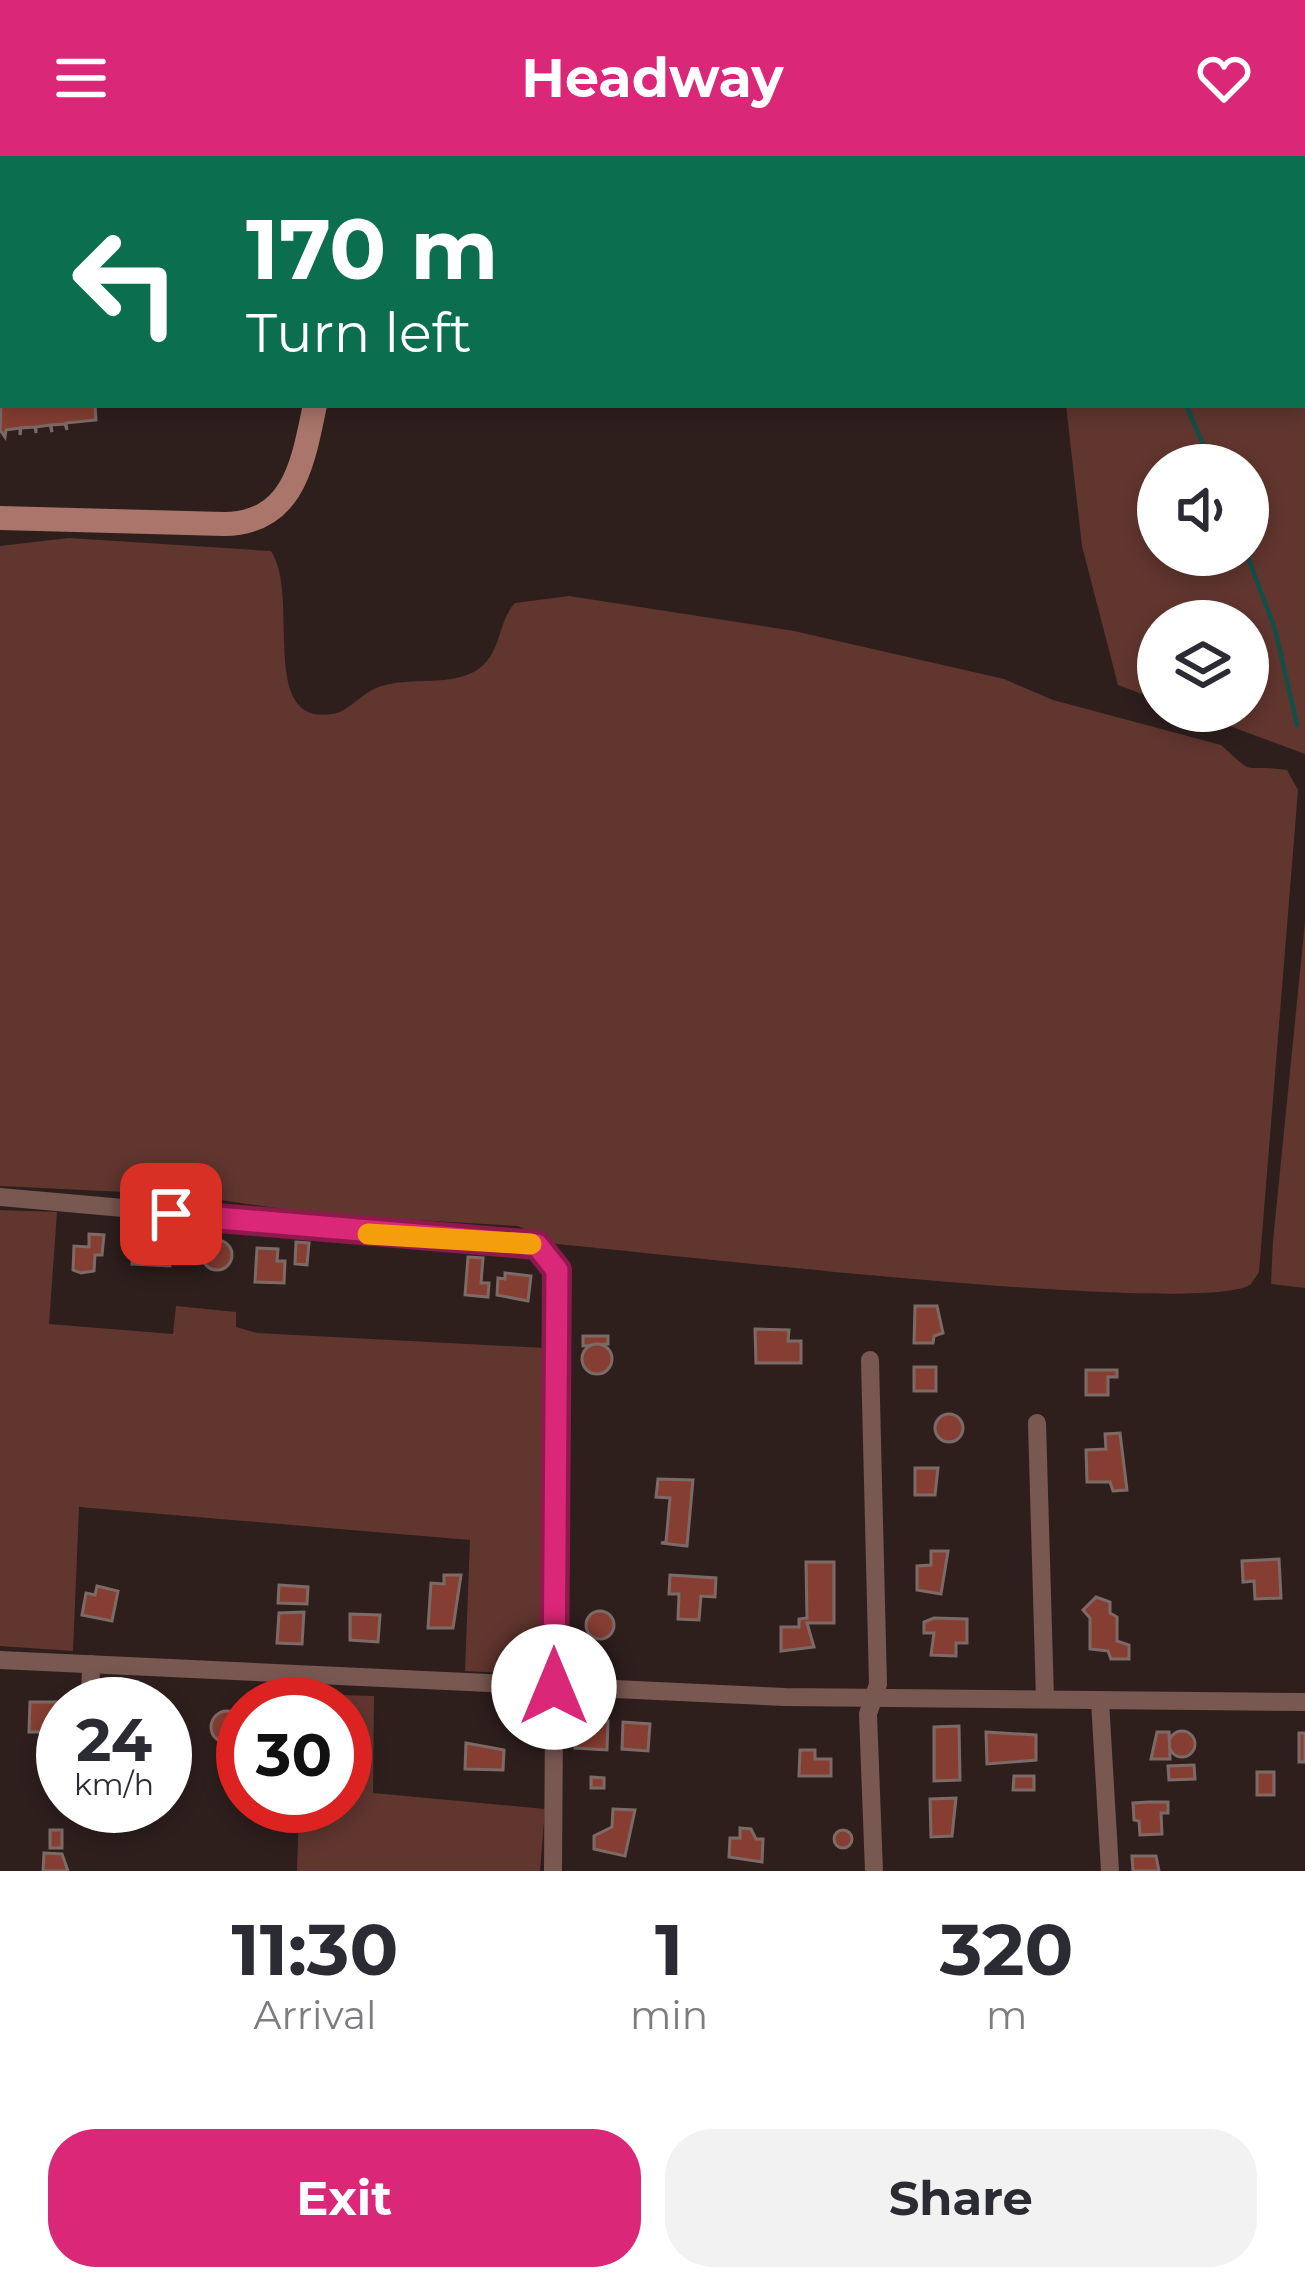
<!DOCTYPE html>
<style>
body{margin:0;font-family:Montserrat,sans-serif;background:#f2f2f3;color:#2b2b33;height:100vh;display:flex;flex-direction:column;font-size:45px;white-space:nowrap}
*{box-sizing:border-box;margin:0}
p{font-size:39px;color:#7c7c81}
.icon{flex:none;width:66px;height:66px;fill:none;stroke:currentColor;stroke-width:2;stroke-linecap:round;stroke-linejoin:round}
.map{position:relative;height:1715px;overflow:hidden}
.side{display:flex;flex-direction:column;background:#fff;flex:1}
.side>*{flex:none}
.top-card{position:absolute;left:0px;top:0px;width:1305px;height:252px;box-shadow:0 6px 18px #0003;background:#0b6e4f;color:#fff;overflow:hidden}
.controls{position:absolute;left:1137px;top:288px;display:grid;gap:24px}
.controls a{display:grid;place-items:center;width:132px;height:132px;border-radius:50%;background:#fff;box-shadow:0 6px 18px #0003;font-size:60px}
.speed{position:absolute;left:36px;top:1521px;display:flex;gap:24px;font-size:60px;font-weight:700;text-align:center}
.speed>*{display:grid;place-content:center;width:156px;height:156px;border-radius:50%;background:#fff;box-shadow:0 6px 18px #0003;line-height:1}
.speed small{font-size:30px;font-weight:400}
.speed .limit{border:18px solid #d22;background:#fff;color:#111}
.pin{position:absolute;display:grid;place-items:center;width:102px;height:102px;color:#fff;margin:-51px;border-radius:24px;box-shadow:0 6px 18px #0006}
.me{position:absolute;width:132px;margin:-66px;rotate:0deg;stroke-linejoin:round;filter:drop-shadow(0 0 9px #0008)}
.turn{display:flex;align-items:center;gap:42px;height:252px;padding:0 48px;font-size:54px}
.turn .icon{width:156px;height:156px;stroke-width:2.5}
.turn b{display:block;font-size:84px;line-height:102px}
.eta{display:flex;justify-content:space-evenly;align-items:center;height:204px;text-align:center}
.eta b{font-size:72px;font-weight:700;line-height:84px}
.cta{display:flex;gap:24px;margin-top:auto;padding:24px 48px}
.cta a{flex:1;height:138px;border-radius:48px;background:#db2777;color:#fff;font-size:48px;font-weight:700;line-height:138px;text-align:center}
.cta a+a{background:#f2f2f3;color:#2b2b33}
header{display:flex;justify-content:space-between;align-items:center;height:156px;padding:0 48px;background:#db2777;color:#fff;font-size:54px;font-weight:700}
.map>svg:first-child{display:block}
.green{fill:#61362f;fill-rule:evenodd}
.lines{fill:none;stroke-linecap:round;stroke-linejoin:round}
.stream{stroke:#134e48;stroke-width:4.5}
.building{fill:#863e32;stroke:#7c6a67;stroke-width:3}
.street{stroke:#795852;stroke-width:18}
.secondary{stroke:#aa756b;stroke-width:24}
.route-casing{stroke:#8e194d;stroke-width:30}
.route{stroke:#db2777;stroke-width:21}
.slow{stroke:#f59e0b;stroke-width:21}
</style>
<header><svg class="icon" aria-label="menu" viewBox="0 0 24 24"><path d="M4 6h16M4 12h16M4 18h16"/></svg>Headway<svg class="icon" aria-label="heart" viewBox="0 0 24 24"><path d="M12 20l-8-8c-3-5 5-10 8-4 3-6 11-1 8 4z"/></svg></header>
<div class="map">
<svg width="1305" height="1715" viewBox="0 0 1305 1715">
<rect width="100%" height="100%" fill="#2e1f1d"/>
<!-- green -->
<g class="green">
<polygon points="0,0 369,0 390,3 3,3 0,125"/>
<polygon points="422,0 618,0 613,3"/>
<path d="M1302,100H1305V598L1189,555H1248V465H1158V544L1118,529L1082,390L1066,249H1302ZM1158,309H1248V399H1158Z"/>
<path d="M69,382L271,395C301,440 257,570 332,558C347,556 359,541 372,534C407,516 460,537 487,505C501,488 500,463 515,447L569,440L794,475L1004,523L1053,544L1221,589C1258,623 1239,607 1287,614L1298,634L1259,1116L1251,1128C1207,1162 650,1096 556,1088L518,1070L316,1058L187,1039L0,1030V390Z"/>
<polygon points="1305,766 1305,1132 1271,1128 1273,1085"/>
<polygon points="0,1054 57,1056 49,1168 173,1178 176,1150 236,1156 236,1171 257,1177 545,1192 542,1519 465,1515 470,1384 79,1351 73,1495 0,1490"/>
<polygon points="309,1538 374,1540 373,1637 545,1653 540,1715 297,1715 299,1650 345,1650 345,1548 308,1548"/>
</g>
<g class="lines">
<!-- stream -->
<g class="stream">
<polyline points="0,7 3,8"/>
<polyline points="1302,190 1305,191"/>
<polyline points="1186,249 1212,309"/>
<polyline points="1247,399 1275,473 1297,569"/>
</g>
</g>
<!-- building -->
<g class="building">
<polygon points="3,195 3,249 95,249 96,264 66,267 67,274 65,268 51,269 52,276 50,269 36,271 36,277 35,271 21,272 20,279 20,272 6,274 5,281 0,274"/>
<polygon points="89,1078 104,1079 102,1099 95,1099 94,1115 81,1117 73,1114 74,1090 89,1091"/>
<polygon points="134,1078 172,1088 170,1110 132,1108"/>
<circle cx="217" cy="1099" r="15"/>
<polygon points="296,1086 309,1087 307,1109 295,1108"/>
<polygon points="257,1092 278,1093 277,1105 285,1105 284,1127 255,1126"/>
<polygon points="468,1101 483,1102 481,1127 489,1127 488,1141 465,1139"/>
<polygon points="505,1117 531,1120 528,1145 497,1139 498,1122 505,1123"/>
<polygon points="915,1150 937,1150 943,1177 934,1180 933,1187 914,1187"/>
<polygon points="755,1173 789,1174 788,1185 801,1185 801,1207 756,1207"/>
<polygon points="583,1180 608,1180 608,1188 583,1190"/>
<circle cx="597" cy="1203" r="15"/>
<rect x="914" y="1211" width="22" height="24"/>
<polygon points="1086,1214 1117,1214 1117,1221 1108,1221 1108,1239 1086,1239"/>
<circle cx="949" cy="1272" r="14"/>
<polygon points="1120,1277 1127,1334 1113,1335 1110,1326 1087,1326 1086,1294 1106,1293 1105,1278"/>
<polygon points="915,1312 938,1312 935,1339 915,1339"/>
<polygon points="658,1323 693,1324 687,1390 661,1387 666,1386 670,1342 656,1341"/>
<polygon points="931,1395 948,1395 941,1438 917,1434 917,1410 931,1409"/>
<polygon points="1279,1403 1281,1442 1255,1443 1254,1425 1243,1426 1242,1405"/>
<polygon points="806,1406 834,1406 834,1467 807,1467 814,1491 781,1495 781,1471 799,1471 799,1463 807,1462"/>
<polygon points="444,1419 461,1419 453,1472 428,1472 431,1427 444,1428"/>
<polygon points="670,1419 716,1422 715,1441 701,1440 699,1464 678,1463 679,1438 669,1438"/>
<polygon points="279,1429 308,1431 307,1448 278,1447"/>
<polygon points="97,1430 118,1435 112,1465 82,1459 86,1437 95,1439"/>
<polygon points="1096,1441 1110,1446 1110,1457 1117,1461 1117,1485 1129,1489 1129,1503 1111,1503 1108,1495 1090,1493 1090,1462 1083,1454"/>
<circle cx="600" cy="1469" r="14"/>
<polygon points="304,1456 302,1488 277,1487 279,1457"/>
<polygon points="350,1458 380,1459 378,1486 350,1484"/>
<polygon points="934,1462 967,1463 967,1487 956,1487 956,1500 931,1499 934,1477 924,1477 924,1466"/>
<polygon points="30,1546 61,1546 60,1576 29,1576"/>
<circle cx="227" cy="1571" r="16"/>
<polygon points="580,1564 608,1565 607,1594 575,1592"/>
<polygon points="623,1566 650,1568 648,1595 622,1593"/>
<polygon points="959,1570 960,1624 934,1625 934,1571"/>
<circle cx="1182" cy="1588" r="13"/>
<polygon points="986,1576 1036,1579 1036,1604 987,1608"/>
<polygon points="1157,1576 1169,1576 1170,1603 1151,1603"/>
<rect x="1299" y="1577" width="6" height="29"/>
<polygon points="466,1587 504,1594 503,1614 465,1613"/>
<polygon points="800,1594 815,1594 815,1603 831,1603 831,1620 799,1620"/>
<polygon points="1194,1609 1195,1623 1169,1624 1168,1610"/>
<rect x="1257" y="1616" width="17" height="23"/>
<polygon points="1014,1620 1034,1620 1034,1634 1013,1634"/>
<polygon points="591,1621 604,1622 604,1632 591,1632"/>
<polygon points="956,1642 952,1680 931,1681 930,1643"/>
<polygon points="1149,1646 1168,1646 1168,1657 1161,1657 1162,1678 1140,1679 1139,1665 1134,1664 1133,1647"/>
<polygon points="613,1653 635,1654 625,1700 594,1693 594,1680 612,1671"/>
<polygon points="740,1672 751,1673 756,1683 763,1683 762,1706 729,1701 730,1682 740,1682"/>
<circle cx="843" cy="1683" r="9"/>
<rect x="50" y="1674" width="12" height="18"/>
<polygon points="44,1697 62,1698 68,1715 43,1715"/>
<polygon points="1132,1700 1156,1700 1159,1715 1133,1715"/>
</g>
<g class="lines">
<!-- street -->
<g class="street">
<polyline points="0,1041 537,1089 557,1114 553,1715"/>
<polyline points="870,1204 878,1528 868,1558 874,1715"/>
<polyline points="1037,1267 1045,1543"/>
<polyline points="0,1504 785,1541 1305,1546"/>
<polyline points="1100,1545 1110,1715"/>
<polyline points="90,1548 91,1508"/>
</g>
<!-- secondary -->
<g class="secondary">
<polyline points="643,3 648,0"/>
<path d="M0,362L224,368C295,367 303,305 315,249"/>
</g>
</g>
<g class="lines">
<defs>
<polyline id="route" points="171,1058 537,1089 557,1114 554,1531"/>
</defs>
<!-- route casing -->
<use href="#route" class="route-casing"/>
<!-- route -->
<use href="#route" class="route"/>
<!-- slow -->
<polyline class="slow" points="368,1078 531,1088"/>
</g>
</svg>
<div class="controls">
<a><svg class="icon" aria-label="sound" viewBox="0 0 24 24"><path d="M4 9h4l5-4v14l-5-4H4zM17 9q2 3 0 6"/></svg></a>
<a><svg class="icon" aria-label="layers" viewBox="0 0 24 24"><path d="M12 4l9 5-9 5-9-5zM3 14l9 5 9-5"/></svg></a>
</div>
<div class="speed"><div>24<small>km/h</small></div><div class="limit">30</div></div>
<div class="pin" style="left:171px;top:1058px;background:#d93025"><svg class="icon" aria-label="arrive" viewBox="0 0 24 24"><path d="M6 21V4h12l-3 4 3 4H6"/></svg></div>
<svg class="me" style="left:554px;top:1531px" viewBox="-20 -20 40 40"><circle r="19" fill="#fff"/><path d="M0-13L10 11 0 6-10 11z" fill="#db2777"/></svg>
<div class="top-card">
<div class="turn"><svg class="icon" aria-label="left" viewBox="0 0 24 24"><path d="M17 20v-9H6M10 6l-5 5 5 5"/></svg><div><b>170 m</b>Turn left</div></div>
</div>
</div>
<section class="side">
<div class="eta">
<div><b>11:30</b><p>Arrival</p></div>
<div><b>1</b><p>min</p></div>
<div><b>320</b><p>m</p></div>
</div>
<div class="cta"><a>Exit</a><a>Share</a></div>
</section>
